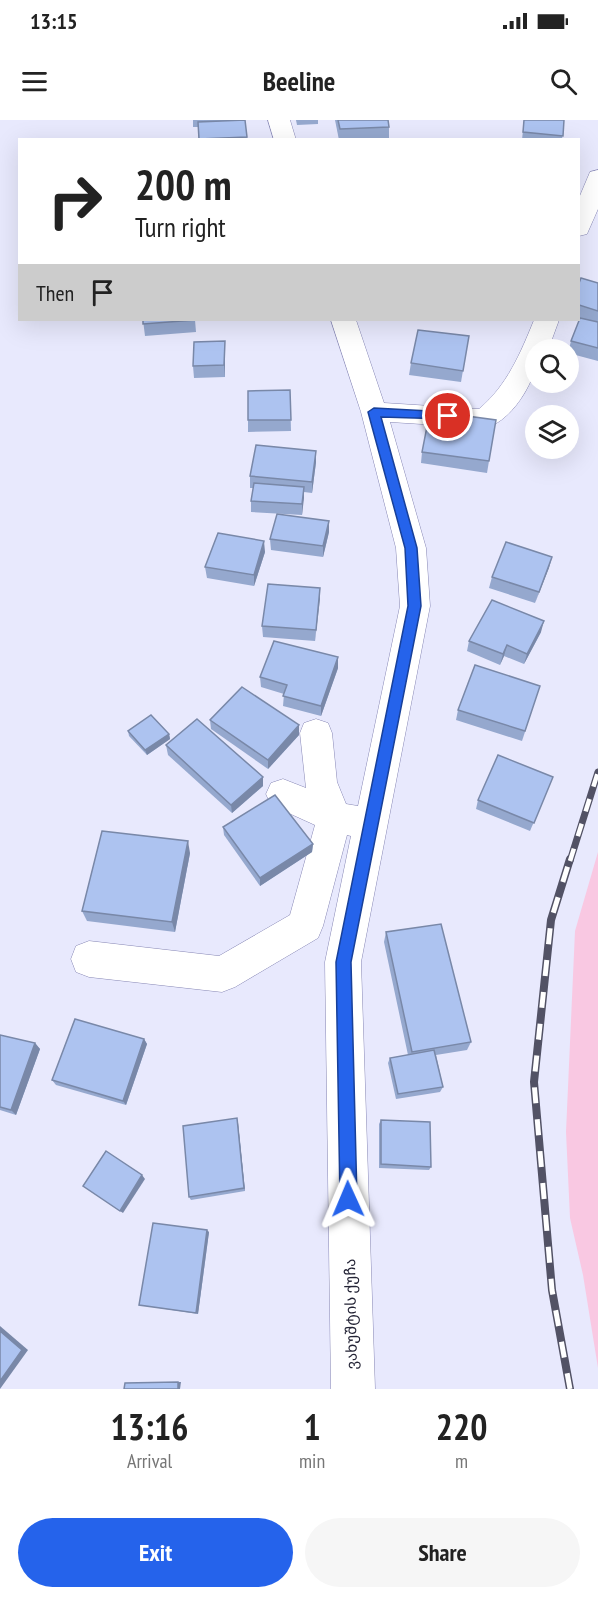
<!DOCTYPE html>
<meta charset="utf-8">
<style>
body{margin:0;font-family:"PT Sans Narrow","Noto Sans Georgian",sans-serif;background:#f6f6f6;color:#222;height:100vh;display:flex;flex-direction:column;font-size:22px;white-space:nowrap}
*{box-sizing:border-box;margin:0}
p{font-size:20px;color:#767676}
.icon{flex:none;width:33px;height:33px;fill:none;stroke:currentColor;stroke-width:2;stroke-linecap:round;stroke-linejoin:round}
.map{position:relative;height:1269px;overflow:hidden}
.side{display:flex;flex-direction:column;background:#fff;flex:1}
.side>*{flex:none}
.hud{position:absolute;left:18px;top:18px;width:562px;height:183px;border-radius:0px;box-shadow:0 6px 24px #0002;background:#fff;color:#222;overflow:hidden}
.buttons{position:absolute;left:525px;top:219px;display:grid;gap:12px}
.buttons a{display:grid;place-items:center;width:54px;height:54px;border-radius:50%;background:#fff;box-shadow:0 6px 24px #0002;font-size:30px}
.pin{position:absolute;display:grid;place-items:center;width:51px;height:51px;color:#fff;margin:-26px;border:3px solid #fff;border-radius:50%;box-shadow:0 2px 6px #0007}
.me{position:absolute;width:66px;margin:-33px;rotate:359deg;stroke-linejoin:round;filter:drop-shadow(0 0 4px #0008)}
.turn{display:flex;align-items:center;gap:21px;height:126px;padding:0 18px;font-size:27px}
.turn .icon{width:78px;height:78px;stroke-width:2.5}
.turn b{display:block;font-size:42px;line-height:51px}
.then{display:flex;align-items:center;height:57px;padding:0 18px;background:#0003;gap:12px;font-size:22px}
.eta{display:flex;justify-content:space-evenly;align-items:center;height:102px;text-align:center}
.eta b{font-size:36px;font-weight:600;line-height:42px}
.action{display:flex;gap:12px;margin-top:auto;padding:12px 18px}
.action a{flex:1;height:69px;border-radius:36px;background:#2563eb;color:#fff;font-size:24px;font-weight:600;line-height:69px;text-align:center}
.action a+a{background:#f6f6f6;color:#222}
.status{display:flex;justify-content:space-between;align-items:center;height:42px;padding:0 30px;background:#fff;direction:ltr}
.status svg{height:16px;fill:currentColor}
header{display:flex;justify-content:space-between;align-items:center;height:78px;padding:0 18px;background:#fff;font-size:27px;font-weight:600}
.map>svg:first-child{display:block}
.green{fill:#f9c8e2}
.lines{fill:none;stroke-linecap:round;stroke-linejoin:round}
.minor-casing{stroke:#8787b5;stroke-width:1}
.minor{fill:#fff;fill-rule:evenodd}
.rail-far1-casing{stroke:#525265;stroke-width:7}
.rail-casing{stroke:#525265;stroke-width:8}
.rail-far1{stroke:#fff;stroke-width:4.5;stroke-dasharray:13;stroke-linecap:butt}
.rail{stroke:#fff;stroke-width:5;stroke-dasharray:16;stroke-linecap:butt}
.wall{fill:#95a8ce}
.shaded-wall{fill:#7988a8}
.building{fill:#adc3f0;stroke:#7988a8;stroke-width:1.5}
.route{fill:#2563eb;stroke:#184099;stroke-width:1.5}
.labels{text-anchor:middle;stroke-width:6;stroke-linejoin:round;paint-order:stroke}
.street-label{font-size:15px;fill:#232335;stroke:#fff}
</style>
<div class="status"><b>13:15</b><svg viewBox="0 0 49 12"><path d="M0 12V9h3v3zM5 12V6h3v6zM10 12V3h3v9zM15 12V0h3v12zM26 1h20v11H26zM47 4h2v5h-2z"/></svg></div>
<header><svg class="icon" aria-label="menu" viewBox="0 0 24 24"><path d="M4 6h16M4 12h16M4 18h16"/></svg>Beeline<svg class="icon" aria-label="search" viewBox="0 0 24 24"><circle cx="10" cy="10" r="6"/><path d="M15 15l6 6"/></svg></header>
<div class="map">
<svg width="598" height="1269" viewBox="0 0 598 1269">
<rect width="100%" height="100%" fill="#e8e9fd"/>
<!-- green -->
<polygon class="green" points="598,732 598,1248 583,1155 570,1098 566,1012 575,811"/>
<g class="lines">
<defs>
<g id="minor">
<polygon points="268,0 290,0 296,20 274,20"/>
<polygon points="598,50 598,89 587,114 579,116 579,78 590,52"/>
<path d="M331,200H356L384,283L479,289C507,266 521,232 534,200H559L548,230H536C536,237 537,247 534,253C526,275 508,302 485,308L390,302L426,428L430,486L361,842L375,1269H331L325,842L351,716L347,715L323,806L318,818L235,867L222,872L89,857L76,852L71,839L76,826L89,821L219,836L290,795L315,705L271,685L266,674L271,663L283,659L306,668L300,613L304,603L316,599L328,603L332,613L337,662L346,684L358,686L400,486L396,428L361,292Z"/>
</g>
</defs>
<!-- minor casing -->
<use href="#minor" class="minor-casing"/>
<!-- minor -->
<use href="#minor" class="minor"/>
<defs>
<polyline id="rail-far1" points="570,741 598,652"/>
<polyline id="rail" points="570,1269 552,1170 534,962 551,800 570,739"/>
</defs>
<!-- rail-far1 casing -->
<use href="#rail-far1" class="rail-far1-casing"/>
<!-- rail casing -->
<use href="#rail" class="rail-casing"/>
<!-- rail-far1 -->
<use href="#rail-far1" class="rail-far1"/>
<!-- rail -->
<use href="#rail" class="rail"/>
</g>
<!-- wall -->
<g class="wall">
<polygon points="193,0 240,0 247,17 247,20 199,20 198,7 193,7"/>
<polygon points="296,0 318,0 318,4 297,5"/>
<polygon points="335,0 388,0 389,7 389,19 339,20"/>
<polygon points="524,0 564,0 562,20 522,20"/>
<polygon points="579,163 598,163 598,241 568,233 571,221 580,199 579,198"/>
<polygon points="143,200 195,200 196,212 145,216"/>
<polygon points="469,216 461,262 409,255 411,243"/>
<polygon points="225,233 225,257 194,258 193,246"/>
<polygon points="290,270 291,311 248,312 248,300"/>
<polygon points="316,331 316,342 312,373 304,372 302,395 251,392 251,381 253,368 250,368 250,356"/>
<polygon points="422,332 489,341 487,353 421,343"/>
<polygon points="329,412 323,437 271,430 270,419"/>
<polygon points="265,432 254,466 207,458 205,447"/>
<polygon points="552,437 535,483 489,468 492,457"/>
<polygon points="320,468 315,521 263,517 262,506"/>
<polygon points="541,512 524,544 504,536 500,545 467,531 469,521"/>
<polygon points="338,548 321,596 283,586 284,574 261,567 260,557"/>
<polygon points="540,566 522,621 456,600 458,590"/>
<polygon points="210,600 299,615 268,649 211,609"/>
<polygon points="128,611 169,614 170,619 147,635 129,616"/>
<polygon points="166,625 263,657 263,666 232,693 168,635"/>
<polygon points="553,657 530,711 476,689 478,680"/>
<polygon points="223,707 313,724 312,732 260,766 224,715"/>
<polygon points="190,733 175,812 87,801 82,791"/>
<polygon points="386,812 471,922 467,930 436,935 443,967 440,972 396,979 388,943 390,938 408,935 384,822"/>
<polygon points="0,915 35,923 40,929 16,995 0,990"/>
<polygon points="144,919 147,924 126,985 56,965 52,960"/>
<polygon points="381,1000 431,1047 429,1050 379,1048 379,1004"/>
<polygon points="238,1003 245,1071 191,1080 189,1077"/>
<polygon points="209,1112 198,1194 139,1185"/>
</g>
<!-- shaded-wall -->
<g class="shaded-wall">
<polygon points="225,221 225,257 224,245"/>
<polygon points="316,331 316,342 312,373 312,362"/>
<polygon points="304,367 304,378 302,395 302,384"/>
<polygon points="329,401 329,412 323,437 323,426"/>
<polygon points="264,421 265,432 254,466 254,455"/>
<polygon points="552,437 549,448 535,483 539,472"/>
<polygon points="320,468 320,479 315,521 316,510"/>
<polygon points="544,501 541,512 524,544 527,534"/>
<polygon points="507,525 504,536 500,545 503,534"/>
<polygon points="338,537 338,548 321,596 321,586"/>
<polygon points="299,605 299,615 268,649 268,640"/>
<polygon points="169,614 170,619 147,635 145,630"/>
<polygon points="263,657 263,666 232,693 231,685"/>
<polygon points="188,721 190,733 175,812 172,802"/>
<polygon points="313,724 312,732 260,766 260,758"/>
<polygon points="144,919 147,924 126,985 123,981"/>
<polygon points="35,923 40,929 16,995 11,990"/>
<polygon points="237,998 238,1003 245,1071 244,1068"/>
<polygon points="142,1055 145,1059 123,1093 120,1091"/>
<polygon points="207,1110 209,1112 198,1194 196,1193"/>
<polygon points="0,1206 28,1230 0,1269"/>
<polygon points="178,1262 181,1262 180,1269 178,1269"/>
</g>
<!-- building -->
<g class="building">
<polygon points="245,0 247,17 199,19 198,2"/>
<polygon points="338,0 388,0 389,7 340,9"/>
<polygon points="524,0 564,0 563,16 523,12"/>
<polygon points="581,158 598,163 598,191 579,185 579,163"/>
<polygon points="580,198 598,202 598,228 571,221"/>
<polygon points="143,200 195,200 143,204"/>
<polygon points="418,210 469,216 463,251 411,243"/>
<polygon points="225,221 224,245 193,246 194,222"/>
<polygon points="290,270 291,300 248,300 248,271"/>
<polygon points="430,291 496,300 489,341 422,332"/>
<polygon points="256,325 316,331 312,362 250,356"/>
<polygon points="254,363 304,367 302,384 251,381"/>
<polygon points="277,394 329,401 323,426 270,419"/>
<polygon points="218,413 264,421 254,455 205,447"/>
<polygon points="506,422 552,437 539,472 492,457"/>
<polygon points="268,464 320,468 316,510 262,506"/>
<polygon points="492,480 544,501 527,534 507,525 503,534 469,521"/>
<polygon points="274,521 338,537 321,586 283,576 287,565 260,557"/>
<polygon points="475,545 540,566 525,611 458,590"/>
<polygon points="242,567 299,605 268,640 210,600"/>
<polygon points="151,595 169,614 145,630 128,611"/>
<polygon points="197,599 263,657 231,685 166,625"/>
<polygon points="498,635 553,657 534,703 478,680"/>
<polygon points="275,675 313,724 260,758 223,707"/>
<polygon points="102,711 188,721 172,802 82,791"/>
<polygon points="441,804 471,922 412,932 386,812"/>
<polygon points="75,899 144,919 123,981 52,960"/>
<polygon points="0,915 35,923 11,990 0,987"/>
<polygon points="434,930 443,967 398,974 390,938"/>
<polygon points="237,998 244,1068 189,1077 183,1006"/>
<polygon points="381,1000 430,1002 431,1047 381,1044"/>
<polygon points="106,1031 142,1055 120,1091 83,1066"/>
<polygon points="153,1103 207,1110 196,1193 139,1185"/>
<polygon points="0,1211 22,1230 0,1261"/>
<polygon points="178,1262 178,1269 124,1269 125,1263"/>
</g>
<!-- route -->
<polygon class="route" points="374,288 448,292 453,296 448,299 381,297 417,428 421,486 351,842 357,1079 354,1085 348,1088 342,1085 340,1079 336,842 408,486 405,428 368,292"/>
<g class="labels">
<!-- street labels -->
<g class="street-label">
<text transform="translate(351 1194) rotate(-91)" y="5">ვახუშტის ქუჩა</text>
</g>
</g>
</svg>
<div class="buttons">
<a><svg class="icon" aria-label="search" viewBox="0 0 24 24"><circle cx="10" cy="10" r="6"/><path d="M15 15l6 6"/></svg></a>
<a><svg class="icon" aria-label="layers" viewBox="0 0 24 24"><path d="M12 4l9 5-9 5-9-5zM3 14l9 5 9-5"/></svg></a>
</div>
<div class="pin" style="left:448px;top:296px;background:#d93025"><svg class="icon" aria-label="arrive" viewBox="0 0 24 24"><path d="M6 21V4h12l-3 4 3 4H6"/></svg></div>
<svg class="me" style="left:348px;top:1079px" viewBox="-20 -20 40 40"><path d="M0-17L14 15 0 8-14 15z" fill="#2563eb" stroke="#fff" stroke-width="4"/></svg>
<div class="hud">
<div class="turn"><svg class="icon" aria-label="right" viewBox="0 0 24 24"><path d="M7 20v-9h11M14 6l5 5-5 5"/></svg><div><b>200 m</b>Turn right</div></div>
<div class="then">Then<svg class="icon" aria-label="arrive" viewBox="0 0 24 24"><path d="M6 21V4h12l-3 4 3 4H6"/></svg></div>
</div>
</div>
<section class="side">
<div class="eta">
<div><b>13:16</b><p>Arrival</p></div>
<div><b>1</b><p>min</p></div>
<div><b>220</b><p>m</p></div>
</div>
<div class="action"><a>Exit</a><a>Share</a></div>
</section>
